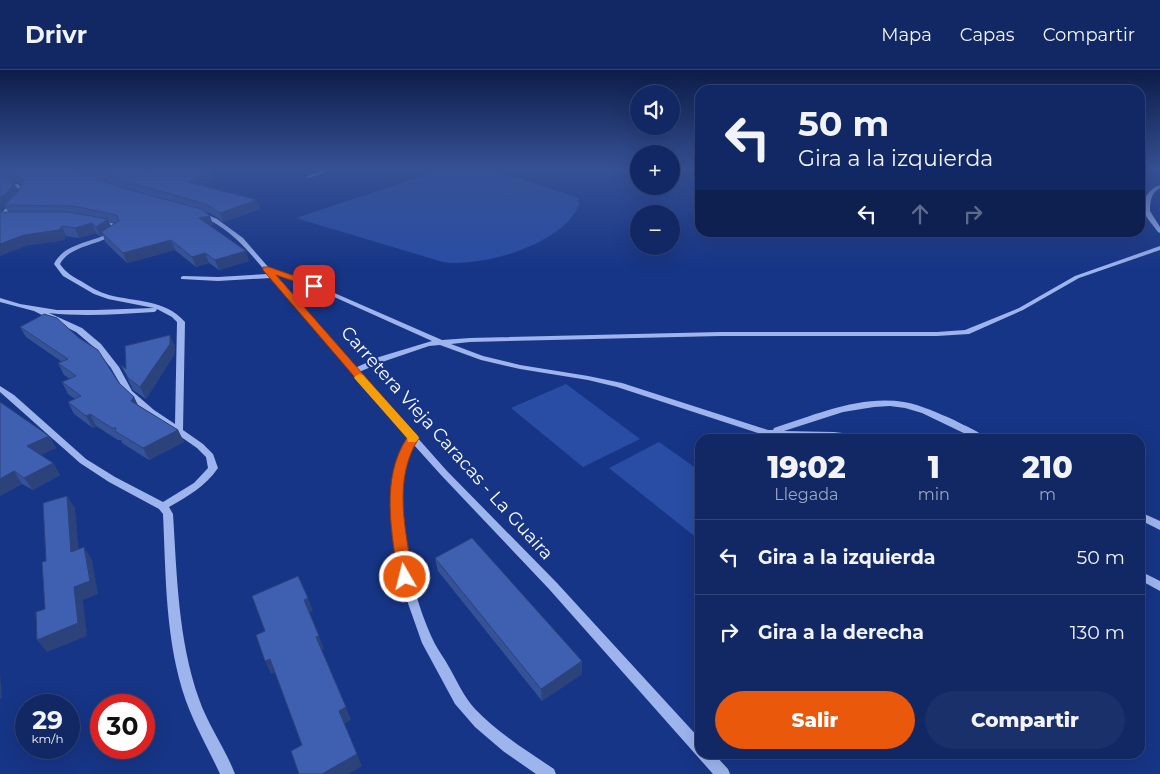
<!DOCTYPE html>
<html lang="es">
<meta charset="utf-8">
<style>
body{margin:0;font-family:Montserrat,sans-serif;background:#1a306a;color:#f1f3f6;height:100vh;display:flex;flex-direction:column;font-size:19px;white-space:nowrap}
*{box-sizing:border-box;margin:0}
p{font-size:16px;color:#9ca6bf}
.icon{flex:none;width:28px;height:28px;fill:none;stroke:currentColor;stroke-width:2;stroke-linecap:round;stroke-linejoin:round}
.map{position:relative;flex:1;overflow:hidden}
.sheet{position:absolute;left:695px;top:364px;width:450px;height:325px;display:flex;flex-direction:column;background:#112864;border-radius:15px;box-shadow:0 5px 20px #0002,0 0 0 1px #304478}
.sheet>*{flex:none}
.hud{position:absolute;left:695px;top:15px;width:450px;height:152px;border-radius:15px;box-shadow:0 5px 20px #0002,0 0 0 1px #304478;background:#112864;color:#f1f3f6;overflow:hidden}
.fabs{position:absolute;left:630px;top:15px;display:grid;gap:10px}
.fabs a{display:grid;place-items:center;width:50px;height:50px;border-radius:50%;background:#112864;box-shadow:0 5px 20px #0002,0 0 0 1px #304478;font-size:25px}
.speed{position:absolute;left:15px;top:624px;display:flex;gap:10px;font-size:25px;font-weight:700;text-align:center}
.speed>*{display:grid;place-content:center;width:65px;height:65px;border-radius:50%;background:#112864;box-shadow:0 5px 20px #0002,0 0 0 1px #304478;line-height:1}
.speed small{font-size:12px;font-weight:400}
.speed .limit{border:8px solid #d22;background:#fff;color:#111}
.pin{position:absolute;display:grid;place-items:center;width:42px;height:42px;color:#fff;margin:-21px;border-radius:10px;box-shadow:0 2px 8px #0006}
.me{position:absolute;width:55px;margin:-28px;rotate:352deg;stroke-linejoin:round;filter:drop-shadow(0 0 4px #0008)}
.turn{display:flex;align-items:center;gap:18px;height:105px;padding:0 20px;font-size:22px}
.turn .icon{width:65px;height:65px;stroke-width:2.5}
.turn b{display:block;font-size:35px;line-height:42px}
.lanes{display:flex;align-items:center;height:48px;padding:0 20px;background:#0003;justify-content:center;gap:25px;direction:ltr}
.lanes .off{opacity:.35}
.eta{display:flex;justify-content:space-evenly;align-items:center;height:85px;text-align:center}
.eta b{font-size:30px;font-weight:800;line-height:35px}
.button{display:flex;gap:10px;margin-top:auto;padding:10px 20px}
.button a{flex:1;height:58px;border-radius:30px;background:#ea580c;color:#fff;font-size:20px;font-weight:800;line-height:58px;text-align:center}
.button a+a{background:#1a306a;color:#f1f3f6}
ul{padding:0;list-style:none}
li{display:flex;align-items:center;gap:15px;height:75px;padding:0 20px;border-top:1px solid #304478}
li div{flex:1}
li b{display:block;font-size:19px}
li em{font-style:normal}
header{display:flex;align-items:center;gap:30px;box-sizing:border-box;height:70px;padding:0 25px;background:#112864;border-bottom:1px solid #304478}
header strong{font-size:24px}
nav{display:flex;gap:28px;margin-inline-start:auto;font-size:18px}
.map>svg:first-child{display:block}
.green{fill:#294da4}
.lines{fill:none;stroke-linecap:round;stroke-linejoin:round}
.stream{fill:#8facf0;fill-rule:evenodd}
.minor{fill:#9db4ed;fill-rule:evenodd}
.wall{fill:#365297;fill-rule:evenodd}
.shaded-wall{fill:#2c427b}
.building{fill:#3f5fb0;stroke:#2c427b}
.route{fill:#ea580c;stroke:#983908}
.slow{fill:#f59e0b}
.labels{text-anchor:middle;stroke-width:4;stroke-linejoin:round;paint-order:stroke}
.street-label{font-size:18px;fill:#fff;stroke:#173586}
</style>
<header>
<strong>Drivr</strong>
<nav><a>Mapa</a><a>Capas</a><a>Compartir</a></nav>
</header>
<div class="map">
<svg width="1160" height="704" viewBox="0 0 1160 704">
<rect width="100%" height="100%" fill="#173586"/>
<!-- green -->
<g class="green">
<path d="M444,99H478L516,107L572,126L578,129L579,134C565,174 481,198 443,192L296,148Z"/>
<polygon points="566,314 640,369 583,397 511,338"/>
<polygon points="659,372 700,401 700,467 698,469 609,398"/>
</g>
<g class="lines">
<!-- stream -->
<polygon class="stream" points="327,99 334,99 309,108 306,107"/>
<!-- minor -->
<g class="minor">
<polygon points="0,112 18,114 25,120 21,130 0,149 0,144 17,128 20,120 15,116 0,114"/>
<path d="M1160,115V118C1151,123 1150,131 1150,141L1160,157V163L1158,162C1154,156 1146,148 1144,141C1141,130 1150,118 1160,115Z"/>
<path d="M201,142L217,149L243,168L269,198L316,215L442,270L470,268L720,262H937L965,260L1019,238L1075,206L1160,176V180L1079,208L1023,240L969,264L937,266H720L470,272L451,274L483,286L520,295L588,306L622,313L768,360H773L774,358C815,345 860,325 904,332C921,335 938,343 954,350C965,356 979,361 987,369H976L922,343L905,338L890,336L874,337L843,342L784,361L834,362L868,366L872,369L767,366L617,317L588,310L520,299L481,290L440,275L429,276L385,291L359,302L447,401L557,513L700,669V684H714L728,699L730,704H713L549,519L441,405L414,375C408,388 404,401 402,415C397,463 414,531 435,574C439,582 445,589 449,597C457,611 464,627 475,639C498,663 527,681 554,699L556,704H536L503,681L475,657L455,634L422,573L404,522L398,495L393,468L391,441L392,414L398,390L408,368L271,208L218,211L181,209V207L183,206L218,207L268,204C246,179 232,159 199,145V143ZM274,204L312,217L432,271L379,287L355,298Z"/>
<path d="M100,149L120,156L122,159C106,175 70,174 60,194C65,202 73,207 81,211C90,217 99,222 109,225C135,232 165,229 185,252L183,360L203,374L213,384L218,398C205,417 188,426 169,437L173,444C177,506 178,569 199,629C208,655 225,678 235,704H220C209,680 195,656 186,631C165,571 166,506 163,444L159,439L109,412L80,393L0,322V316L14,325L86,389L115,407L163,432L194,413L208,398L206,387L197,378L148,344L126,324L111,298L95,278L76,262L34,241L0,232V228L20,234L57,240H96L154,238L108,229L94,224L63,206L54,194C65,171 97,173 116,159L98,152L97,151ZM157,239L172,247L177,252L175,354L154,340L132,321L119,297L101,274L82,258L49,243C84,247 119,244 154,242L156,241Z"/>
<polygon points="1140,442 1160,451 1160,460 1140,450"/>
<polygon points="1140,501 1160,511 1160,521 1140,510"/>
</g>
</g>
<!-- wall -->
<g class="wall">
<path d="M0,99H142L149,101L153,99H212L210,100L214,111L203,116L257,130L260,139L223,152L210,143L205,142L210,146L213,155L210,156L246,181L249,191L219,200L209,193L196,197L175,180L127,193L105,172L103,165L100,166L96,163L79,168L66,166L64,170L29,175L5,137L0,141ZM13,112H18L21,115L17,124L18,121ZM109,152L115,153L111,156Z"/>
<polygon points="20,257 119,313 134,327 138,335 178,360 184,372 149,390 122,373 121,370 118,370 96,356 93,358 74,344 68,332 75,329 68,324 62,312 70,309 64,305 58,293 62,292 26,267"/>
<polygon points="175,276 174,285 146,329 133,320 121,295 126,299"/>
<polygon points="0,332 49,366 56,378 41,385 53,393 60,405 33,420 22,414 0,426"/>
<polygon points="435,488 582,604 542,631 438,501"/>
</g>
<!-- shaded-wall -->
<g class="shaded-wall">
<polygon points="212,102 214,111 192,121 189,112"/>
<polygon points="14,112 18,121 15,127 4,135 5,137 0,141 0,128"/>
<polygon points="257,130 260,139 223,152 220,143"/>
<polygon points="210,146 213,155 202,158 199,148"/>
<polygon points="108,149 112,159 101,162 103,165 100,166 96,157"/>
<polygon points="92,153 96,163 79,168 75,158"/>
<polygon points="62,156 66,166 64,170 29,175 0,186 0,174 24,165"/>
<polygon points="171,170 175,180 127,193 123,183"/>
<polygon points="246,181 249,191 219,200 215,190"/>
<polygon points="205,183 209,193 196,197 192,187"/>
<polygon points="170,265 175,276 174,285 146,329 140,317"/>
<polygon points="134,327 139,339 131,331"/>
<polygon points="90,344 96,356 93,358 86,346"/>
<polygon points="178,360 184,372 149,390 143,378"/>
<polygon points="49,366 56,378 35,388 27,376"/>
<polygon points="53,393 60,405 33,420 24,408"/>
<polygon points="14,401 22,414 0,426 0,409"/>
<polygon points="67,426 75,438 80,494 71,482"/>
<polygon points="84,477 92,490 98,524 83,530 87,566 47,582 37,570"/>
<polygon points="308,528 313,541 309,543 304,530"/>
<polygon points="319,566 324,579 321,580 316,567"/>
<polygon points="270,589 276,602 271,604 265,591"/>
<polygon points="582,591 582,604 542,631 541,619"/>
<polygon points="0,601 2,628 0,629"/>
<polygon points="346,637 351,650 344,654 339,641"/>
<polygon points="357,684 362,696 349,704 322,704"/>
</g>
<!-- building -->
<g class="building">
<polygon points="0,99 71,99 126,119 201,139 210,146 199,148 246,181 215,190 205,183 192,187 171,170 123,183 101,162 119,151 117,145 73,136 4,135 18,122 23,111 14,104 0,103"/>
<polygon points="90,99 142,99 149,101 153,99 210,99 212,102 189,112 257,130 220,143 206,134 131,113"/>
<polygon points="0,108 10,109 14,112 11,118 0,128"/>
<polygon points="0,142 68,142 108,149 96,157 92,153 75,158 62,156 59,160 24,165 0,174"/>
<polygon points="44,244 57,248 79,268 98,280 119,313 134,327 131,331 178,360 143,378 115,361 116,358 112,358 90,344 86,346 68,332 81,326 62,312 76,306 58,293 68,289 20,257"/>
<polygon points="170,265 170,274 140,317 128,308 121,295 126,299 125,276"/>
<polygon points="0,332 49,366 27,376 53,393 24,408 14,401 0,409"/>
<polygon points="67,426 71,482 84,477 90,511 74,517 78,553 37,570 36,542 45,539 42,492 46,491 43,433"/>
<polygon points="472,468 582,591 541,619 435,488"/>
<polygon points="298,506 308,528 304,530 319,566 316,567 346,637 339,641 357,684 322,704 299,704 291,681 302,675 270,589 265,591 256,565 265,561 252,526"/>
</g>
<!-- sky -->
<linearGradient id="sky" x2="0" y2="1"><stop stop-color="#0d1d4a"/><stop offset="0.5" stop-color="#365195"/><stop offset="1" stop-color="#365195" stop-opacity="0"/></linearGradient>
<rect width="1160" height="198" fill="url(#sky)"/>
<!-- route -->
<path class="route" d="M263,197H269L317,214V218H314L276,205L419,368C392,409 406,462 413,507L410,511L405,513L400,511L398,507C392,462 380,409 407,368L263,200Z"/>
<!-- slow -->
<polygon class="slow" points="359,304 363,305 418,366 419,368 416,372 408,372 407,368 355,309 354,307"/>
<g class="labels">
<!-- street labels -->
<g class="street-label">
<text transform="translate(447 373) rotate(48)" y="6">Carretera Vieja Caracas - La Guaira</text>
</g>
</g>
</svg>
<div class="fabs">
<a><svg class="icon" aria-label="sound" viewBox="0 0 24 24"><path d="M4 9h4l5-4v14l-5-4H4zM17 9q2 3 0 6"/></svg></a>
<a>+</a>
<a>−</a>
</div>
<div class="speed"><div>29<small>km/h</small></div><div class="limit">30</div></div>
<div class="pin" style="left:314px;top:216px;background:#d93025"><svg class="icon" aria-label="arrive" viewBox="0 0 24 24"><path d="M6 21V4h12l-3 4 3 4H6"/></svg></div>
<svg class="me" style="left:405px;top:507px" viewBox="-20 -20 40 40"><circle r="17" fill="#ea580c" stroke="#fff" stroke-width="3"/><path d="M0-11L8 9 0 5-8 9z" fill="#fff"/></svg>
<div class="hud">
<div class="turn"><svg class="icon" aria-label="left" viewBox="0 0 24 24"><path d="M17 20v-9H6M10 6l-5 5 5 5"/></svg><div><b>50 m</b>Gira a la izquierda</div></div>
<div class="lanes"><svg class="icon" aria-label="left" viewBox="0 0 24 24"><path d="M17 20v-9H6M10 6l-5 5 5 5"/></svg><svg class="icon off" aria-label="ahead" viewBox="0 0 24 24"><path d="M12 20V5M6 11l6-6 6 6"/></svg><svg class="icon off" aria-label="right" viewBox="0 0 24 24"><path d="M7 20v-9h11M14 6l5 5-5 5"/></svg></div>
</div>
<section class="sheet">
<div class="eta">
<div><b>19:02</b><p>Llegada</p></div>
<div><b>1</b><p>min</p></div>
<div><b>210</b><p>m</p></div>
</div>
<ul>
<li><svg class="icon" aria-label="left" viewBox="0 0 24 24"><path d="M17 20v-9H6M10 6l-5 5 5 5"/></svg><div><b>Gira a la izquierda</b></div><em>50 m</em></li>
<li><svg class="icon" aria-label="right" viewBox="0 0 24 24"><path d="M7 20v-9h11M14 6l5 5-5 5"/></svg><div><b>Gira a la derecha</b></div><em>130 m</em></li>
</ul>
<div class="button"><a>Salir</a><a>Compartir</a></div>
</section>
</div>
